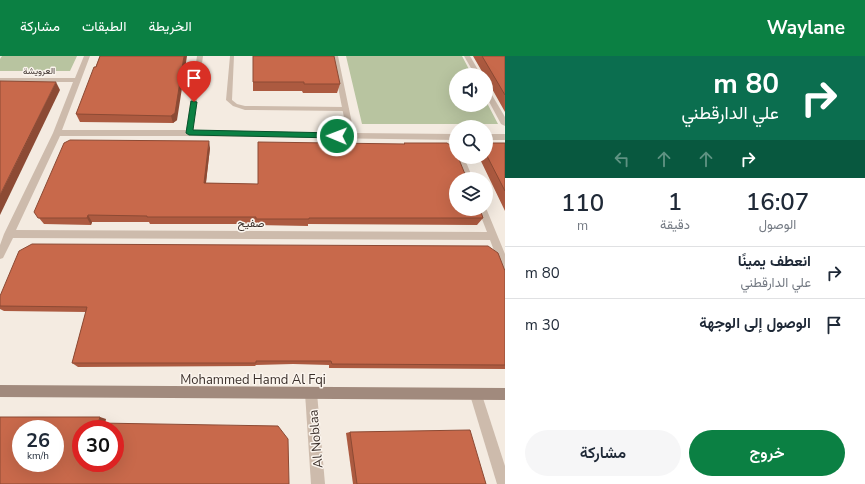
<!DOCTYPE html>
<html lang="ar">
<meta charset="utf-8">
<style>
body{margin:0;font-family:"Nunito Sans",Vazirmatn,sans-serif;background:#f6f6f7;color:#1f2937;direction:rtl;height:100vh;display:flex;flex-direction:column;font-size:15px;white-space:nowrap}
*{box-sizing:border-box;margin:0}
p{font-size:13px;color:#747a83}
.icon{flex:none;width:22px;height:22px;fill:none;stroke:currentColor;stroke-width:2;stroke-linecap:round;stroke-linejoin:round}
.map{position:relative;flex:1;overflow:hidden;direction:ltr}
.sheet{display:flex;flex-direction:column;background:#fff;width:360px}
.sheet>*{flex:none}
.guide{background:#0b6e4f;color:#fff;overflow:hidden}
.tools{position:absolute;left:449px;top:12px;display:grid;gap:8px}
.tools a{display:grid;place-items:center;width:44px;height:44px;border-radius:50%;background:#fff;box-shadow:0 4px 16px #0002;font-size:20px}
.speed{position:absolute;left:12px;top:364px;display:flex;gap:8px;font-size:20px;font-weight:700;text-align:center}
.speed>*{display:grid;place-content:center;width:52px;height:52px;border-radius:50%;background:#fff;box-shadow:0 4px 16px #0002;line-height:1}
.speed small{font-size:10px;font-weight:400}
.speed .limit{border:6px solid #d22;background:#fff;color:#111}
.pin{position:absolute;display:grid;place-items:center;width:34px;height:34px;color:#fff;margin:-41px -17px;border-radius:50% 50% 50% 0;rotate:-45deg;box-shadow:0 0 4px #0007}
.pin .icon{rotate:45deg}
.me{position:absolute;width:44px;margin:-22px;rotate:271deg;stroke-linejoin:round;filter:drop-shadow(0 0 3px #0008)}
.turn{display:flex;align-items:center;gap:14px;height:84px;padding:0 20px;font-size:18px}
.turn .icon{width:52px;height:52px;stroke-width:2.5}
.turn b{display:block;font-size:28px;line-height:34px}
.lanes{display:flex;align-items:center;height:38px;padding:0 20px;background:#0003;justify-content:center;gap:20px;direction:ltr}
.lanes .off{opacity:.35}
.eta{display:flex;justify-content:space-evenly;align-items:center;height:68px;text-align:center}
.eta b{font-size:24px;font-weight:600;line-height:28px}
.primary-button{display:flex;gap:8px;margin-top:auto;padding:8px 20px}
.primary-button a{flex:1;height:46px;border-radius:24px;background:#0b8043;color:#fff;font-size:16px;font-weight:600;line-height:46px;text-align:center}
.primary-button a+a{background:#f6f6f7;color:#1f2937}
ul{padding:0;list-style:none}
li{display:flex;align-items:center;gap:12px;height:52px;padding:0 20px;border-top:1px solid #e0e1e3}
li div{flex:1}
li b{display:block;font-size:15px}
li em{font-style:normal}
header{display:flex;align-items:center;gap:24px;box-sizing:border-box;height:56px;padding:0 20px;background:#0b8043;color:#fff}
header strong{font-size:19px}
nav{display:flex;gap:22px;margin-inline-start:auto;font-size:14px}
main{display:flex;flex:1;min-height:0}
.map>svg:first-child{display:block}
.green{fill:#b8c4a0}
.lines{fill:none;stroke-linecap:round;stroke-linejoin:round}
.lane{fill:#cdbbac;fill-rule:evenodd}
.street{fill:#cdbbac;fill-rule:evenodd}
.secondary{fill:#a18a7d;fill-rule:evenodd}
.wall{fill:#ac5a40}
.shaded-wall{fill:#8c4a34}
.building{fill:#c8694b;stroke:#8c4a34;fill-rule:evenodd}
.route{fill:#0b8043;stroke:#07532c}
.labels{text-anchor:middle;stroke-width:3;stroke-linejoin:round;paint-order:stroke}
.far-street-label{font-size:9px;fill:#3b302b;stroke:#fbf5ee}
.street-label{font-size:11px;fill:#3b302b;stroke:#fbf5ee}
.near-street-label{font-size:13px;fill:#3b302b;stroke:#fbf5ee}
</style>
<header>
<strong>Waylane</strong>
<nav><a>الخريطة</a><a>الطبقات</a><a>مشاركة</a></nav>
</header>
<main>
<section class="sheet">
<div class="guide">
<div class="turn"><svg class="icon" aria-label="right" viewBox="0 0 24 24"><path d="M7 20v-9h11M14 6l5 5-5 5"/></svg><div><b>80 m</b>علي الدارقطني</div></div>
<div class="lanes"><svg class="icon off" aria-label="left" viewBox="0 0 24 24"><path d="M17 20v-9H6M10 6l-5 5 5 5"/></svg><svg class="icon off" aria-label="ahead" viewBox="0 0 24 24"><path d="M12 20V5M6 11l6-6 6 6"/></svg><svg class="icon off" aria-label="ahead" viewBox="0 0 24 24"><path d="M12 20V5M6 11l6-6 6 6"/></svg><svg class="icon" aria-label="right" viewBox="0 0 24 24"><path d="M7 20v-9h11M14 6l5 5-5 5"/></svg></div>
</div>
<div class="eta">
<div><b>16:07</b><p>الوصول</p></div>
<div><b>1</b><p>دقيقة</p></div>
<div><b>110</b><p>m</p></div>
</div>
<ul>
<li><svg class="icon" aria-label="right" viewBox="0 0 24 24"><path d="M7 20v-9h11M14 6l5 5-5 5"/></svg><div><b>انعطف يمينًا</b><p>علي الدارقطني</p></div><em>80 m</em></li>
<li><svg class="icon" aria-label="arrive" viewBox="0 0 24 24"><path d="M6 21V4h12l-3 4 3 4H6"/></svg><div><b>الوصول إلى الوجهة</b></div><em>30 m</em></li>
</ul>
<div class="primary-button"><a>خروج</a><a>مشاركة</a></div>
</section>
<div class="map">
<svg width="505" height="428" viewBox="0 0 505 428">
<rect width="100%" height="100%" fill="#f4ebe1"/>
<!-- green -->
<g class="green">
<polygon points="2,0 77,0 70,15 0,15 0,3"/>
<polygon points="346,0 462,0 472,19 456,19 456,49 486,49 486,45 498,68 362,68"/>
</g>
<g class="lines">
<!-- lane -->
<polygon class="lane" points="230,0 234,0 232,44 237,48 245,50 346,51 349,53 346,55 245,54 233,50 226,44"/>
<!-- street -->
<g class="street">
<polygon points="84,0 90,0 62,74 186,74 197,0 203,0 193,74 347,77 332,0 338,0 354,77 456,78 456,84 189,80 60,80 16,174 487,176 478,153 486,152 505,198 505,214 501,213 490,184 13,182 3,202 0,203 0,189 4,178 53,77 73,26 0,26 0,22 75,22"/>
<polygon points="464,0 470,0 481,19 475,19"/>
<polygon points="486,32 489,34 505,61 505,70 501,68 486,40"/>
<rect x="486" y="78" width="19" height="6"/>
<polygon points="456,101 464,101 473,123 465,123"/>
<polygon points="311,331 315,333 317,337 325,428 311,428 305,337 307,333"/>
<polygon points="476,333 480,335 482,339 505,410 505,428 497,428 470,339 472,335"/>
</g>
<!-- secondary -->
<polygon class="secondary" points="0,329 505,332 505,344 0,341"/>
</g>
<!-- wall -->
<g class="wall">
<polygon points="100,0 177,64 173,67 80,66 76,58"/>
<polygon points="253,0 340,28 337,37 303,37 302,35 253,35"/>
<polygon points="473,0 505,0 505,56 486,22 486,19 484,19"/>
<polygon points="404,87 483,162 477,169 308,168 308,170 256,169 256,168 150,168 149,166 92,166 91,169 44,168 34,156 210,92 206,127 257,128 404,88"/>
<polygon points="486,87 505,87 505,155 479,101 486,101"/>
<polygon points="505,215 505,313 329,312 329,309 293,308 256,309 255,310 78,311 72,307 86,256 4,255 0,253 0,240"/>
<polygon points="350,376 486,428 353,428 346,377"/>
</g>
<!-- shaded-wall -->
<g class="shaded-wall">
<polygon points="184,0 187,0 177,64 173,67 171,60"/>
<polygon points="56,26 60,34 0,159 0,139"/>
<polygon points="209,85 210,92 205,134 204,127"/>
<polygon points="88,159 92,166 91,169 87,162"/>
<polygon points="100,361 106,363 105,369 98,367"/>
</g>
<!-- building -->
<g class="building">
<polygon points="100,0 184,0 175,57 171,60 76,58 94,11 96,11"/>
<polygon points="253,0 334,0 340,28 304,28 304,26 253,26"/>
<polygon points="482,0 505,0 505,39"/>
<polygon points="0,25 56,26 0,139"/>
<polygon points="70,84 209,85 204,127 258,128 258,86 405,88 404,87 447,87 453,91 456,97 456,101 458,101 467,123 456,123 456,153 480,153 483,162 309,162 309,163 256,163 256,161 147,161 147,160 88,159 87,162 38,162 34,156 64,87"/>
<polygon points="486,87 505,87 505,135 486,98"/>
<polygon points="32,188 488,190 498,197 505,215 505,309 332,308 331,305 256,305 256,307 72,307 87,251 0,250 0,240 19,195"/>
<path d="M0,361H100L98,367L278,370L288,383L289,428H0ZM21,373H55V407H21ZM81,373H115V407H81Z"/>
<polygon points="470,374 486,428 357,428 350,376"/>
</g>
<!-- route -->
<polygon class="route" points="191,45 197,46 193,74 337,77 340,80 337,82 189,79 186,77"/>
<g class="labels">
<!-- far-street labels -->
<g class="far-street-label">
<text x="39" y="18">العرويشة</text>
</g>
<!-- street labels -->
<g class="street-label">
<text x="251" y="171">صفيح</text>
</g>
<!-- near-street labels -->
<g class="near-street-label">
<text x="253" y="328">Mohammed Hamd Al Fqi</text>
<text transform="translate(315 383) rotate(-95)" y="5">Al Noblaa</text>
</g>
</g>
</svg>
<div class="tools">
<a><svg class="icon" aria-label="sound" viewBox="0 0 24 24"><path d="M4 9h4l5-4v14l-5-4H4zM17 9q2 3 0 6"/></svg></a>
<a><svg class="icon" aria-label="search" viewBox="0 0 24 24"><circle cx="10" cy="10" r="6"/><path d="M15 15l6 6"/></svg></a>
<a><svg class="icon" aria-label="layers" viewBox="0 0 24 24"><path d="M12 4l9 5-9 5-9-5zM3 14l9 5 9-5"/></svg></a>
</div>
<div class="speed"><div>26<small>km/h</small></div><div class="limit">30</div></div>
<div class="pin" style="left:194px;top:46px;background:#d93025"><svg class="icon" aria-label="arrive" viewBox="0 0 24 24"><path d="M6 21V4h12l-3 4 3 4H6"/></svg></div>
<svg class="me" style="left:337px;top:80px" viewBox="-20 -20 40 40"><circle r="17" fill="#0b8043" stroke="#fff" stroke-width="3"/><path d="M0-11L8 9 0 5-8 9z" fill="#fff"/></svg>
</div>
</main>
